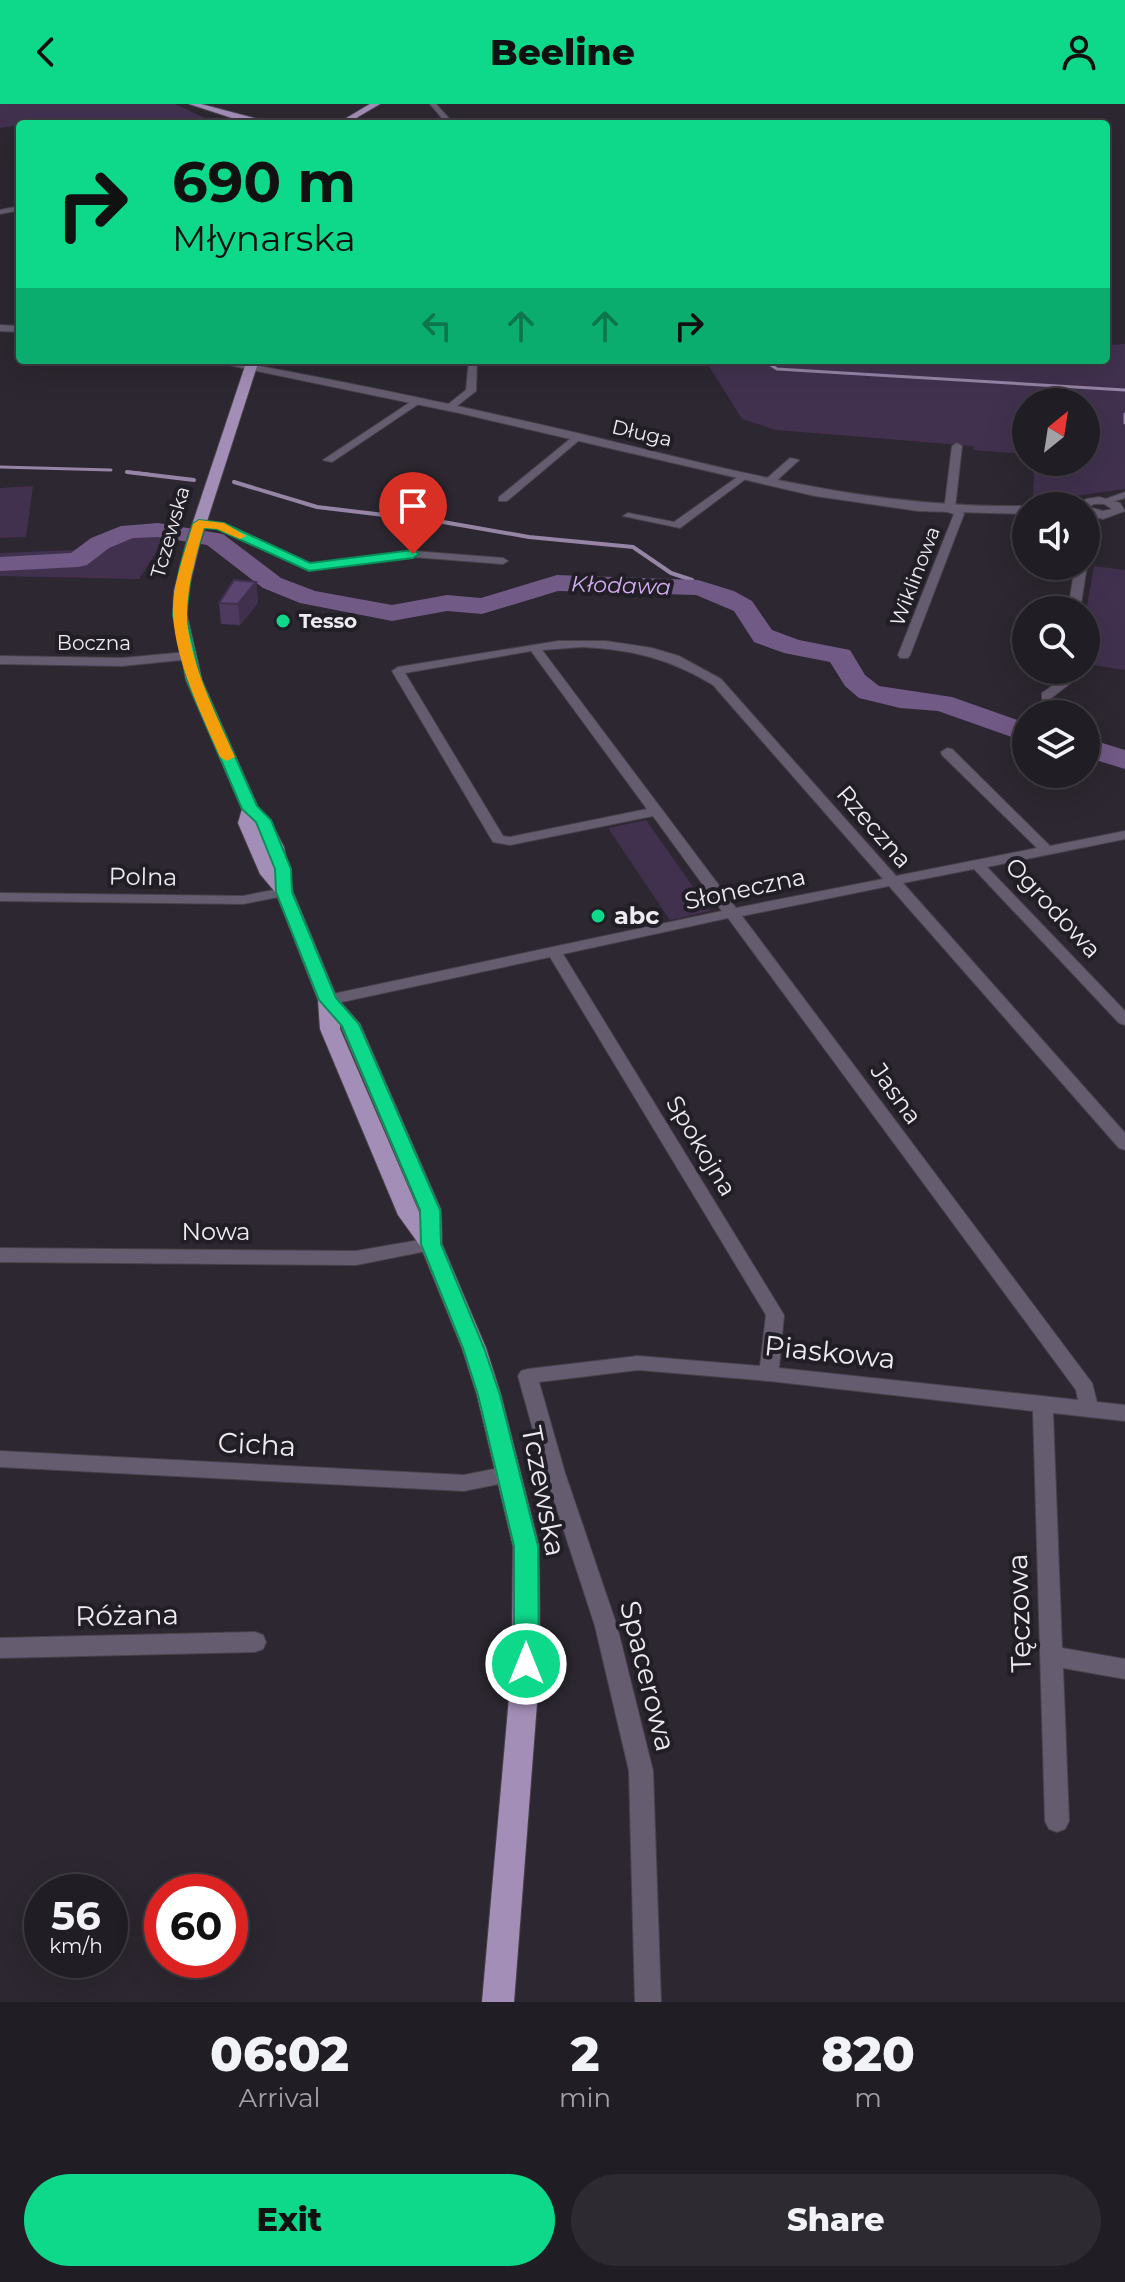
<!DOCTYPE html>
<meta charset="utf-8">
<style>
body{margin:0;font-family:Montserrat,sans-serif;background:#2d2a31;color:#f1f3f6;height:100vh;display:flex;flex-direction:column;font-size:30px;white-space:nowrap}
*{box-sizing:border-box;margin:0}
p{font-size:26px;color:#a2a2a6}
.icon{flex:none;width:44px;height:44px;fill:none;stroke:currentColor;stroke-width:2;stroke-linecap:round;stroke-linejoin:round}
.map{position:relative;height:1898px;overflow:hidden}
.drawer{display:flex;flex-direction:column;background:#211d24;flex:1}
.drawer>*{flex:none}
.hud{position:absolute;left:16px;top:16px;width:1094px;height:244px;border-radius:8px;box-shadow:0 8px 32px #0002,0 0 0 2px #3e3b41;background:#0ed98a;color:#111;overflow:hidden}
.needle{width:52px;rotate:30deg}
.fabs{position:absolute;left:1012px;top:284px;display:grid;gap:16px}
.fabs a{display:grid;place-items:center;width:88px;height:88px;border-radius:50%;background:#211d24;box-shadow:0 8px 32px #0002,0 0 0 2px #3e3b41;font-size:40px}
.speed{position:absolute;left:24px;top:1770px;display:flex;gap:16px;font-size:40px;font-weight:700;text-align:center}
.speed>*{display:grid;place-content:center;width:104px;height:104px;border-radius:50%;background:#211d24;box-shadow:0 8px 32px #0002,0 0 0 2px #3e3b41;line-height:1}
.speed small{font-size:20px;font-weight:400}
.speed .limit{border:12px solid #d22;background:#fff;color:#111}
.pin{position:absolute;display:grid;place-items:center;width:68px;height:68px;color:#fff;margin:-82px -34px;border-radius:50% 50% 50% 0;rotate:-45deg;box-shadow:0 0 8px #0007}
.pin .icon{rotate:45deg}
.me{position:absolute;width:88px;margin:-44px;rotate:0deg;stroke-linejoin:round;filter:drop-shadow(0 0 6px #0008)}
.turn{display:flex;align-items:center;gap:28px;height:168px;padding:0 24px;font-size:36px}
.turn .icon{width:104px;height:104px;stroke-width:2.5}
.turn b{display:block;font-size:56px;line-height:68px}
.lanes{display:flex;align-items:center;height:76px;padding:0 24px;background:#0003;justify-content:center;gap:40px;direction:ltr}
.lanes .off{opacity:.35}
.eta{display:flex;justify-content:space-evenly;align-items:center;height:136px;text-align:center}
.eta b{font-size:48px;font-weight:800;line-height:56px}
.button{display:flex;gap:16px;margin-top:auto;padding:16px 24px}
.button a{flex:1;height:92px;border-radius:48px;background:#0ed98a;color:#111;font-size:32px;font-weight:800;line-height:92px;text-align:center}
.button a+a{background:#2d2a31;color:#f1f3f6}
header{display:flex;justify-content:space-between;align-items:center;height:104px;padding:0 24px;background:#0ed98a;color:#111;font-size:36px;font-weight:800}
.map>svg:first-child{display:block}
.green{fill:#41314f}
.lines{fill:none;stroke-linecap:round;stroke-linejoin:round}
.stream-far1{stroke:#9685a6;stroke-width:3}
.stream{stroke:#9685a6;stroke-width:4}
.river{fill:#715a86;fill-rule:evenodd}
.minor-casing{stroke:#47424b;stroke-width:2}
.tertiary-casing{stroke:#47424b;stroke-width:2}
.primary-casing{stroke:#47424b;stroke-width:2}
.minor{fill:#665c70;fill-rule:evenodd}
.tertiary{fill:#665c70;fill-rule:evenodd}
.primary{fill:#a38eb7;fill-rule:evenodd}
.wall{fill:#4e3a5f}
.shaded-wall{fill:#40304e}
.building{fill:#5b446f;stroke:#40304e;stroke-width:2}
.route{fill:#0ed98a;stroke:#098d5a;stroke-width:2}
.slow{fill:#f59e0b}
.poi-dot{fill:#0ed98a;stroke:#221e26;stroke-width:3}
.labels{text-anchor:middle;stroke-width:8;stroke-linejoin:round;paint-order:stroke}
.far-street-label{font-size:20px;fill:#edeaf0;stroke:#221e26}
.far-poi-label{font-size:20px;font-weight:bold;fill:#edeaf0;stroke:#221e26;text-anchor:start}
.far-water-label{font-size:22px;font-style:italic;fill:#d2adf3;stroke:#221e26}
.street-label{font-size:24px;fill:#edeaf0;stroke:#221e26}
.poi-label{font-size:24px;font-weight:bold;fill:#edeaf0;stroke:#221e26;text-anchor:start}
.near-street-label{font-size:28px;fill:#edeaf0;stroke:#221e26}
</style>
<header><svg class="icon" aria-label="back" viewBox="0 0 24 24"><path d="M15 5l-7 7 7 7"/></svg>Beeline<svg class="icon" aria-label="person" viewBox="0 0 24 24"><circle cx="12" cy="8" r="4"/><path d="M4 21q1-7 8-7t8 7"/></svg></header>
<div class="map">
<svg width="1125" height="1898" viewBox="0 0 1125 1898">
<rect width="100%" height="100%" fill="#2c2730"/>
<!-- green -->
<g class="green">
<path d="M0,0H175L218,20H79C68,16 58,21 47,17L0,24Z"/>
<polygon points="1125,240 1125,385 1033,398 1034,358 1086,358 1086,298 1026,298 1026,350 974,346 974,342 776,326 742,315 705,256 1106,256 1106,241"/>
<polygon points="33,382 26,433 0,434 0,384"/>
<polygon points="175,419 139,475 0,472 0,449 97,445 117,424"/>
<polygon points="1094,462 1125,466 1125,566 1086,560 1086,507"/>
<polygon points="646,716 710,807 670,816 608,724"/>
</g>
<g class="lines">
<!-- stream-far1 -->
<g class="stream-far1">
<polyline points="763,256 777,265 1125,286"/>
<polyline points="1125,310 1125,319"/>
<polyline points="0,363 111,366"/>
<polyline points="127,368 148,370"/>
</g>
<!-- stream -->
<g class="stream">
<polyline points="127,368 194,376"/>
<polyline points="234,378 317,403 443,418 529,433 633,443 671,469 692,476 698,484"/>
</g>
<!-- river -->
<g class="river">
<polygon points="158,419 223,430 281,474 315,487 392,501 447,491 481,494 557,471 698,476 734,487 752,497 772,526 799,536 850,546 865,571 879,582 952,593 1026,619 1026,638 938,607 900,604 859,594 845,582 830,558 784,549 754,538 734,507 696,491 558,487 482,510 447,507 392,517 300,499 263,484 207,441 158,433 133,434 109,444 87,461 78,463 0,467 0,453 71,449 91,434 121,422"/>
<polygon points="1086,634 1125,646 1125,665 1086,653"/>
</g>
<defs>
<g id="minor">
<polygon points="430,0 436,0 454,20 447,20"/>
<polygon points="469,256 477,256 476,287 452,306 446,306 446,302 466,286"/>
<polygon points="415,295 423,297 332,358 323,356"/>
<polygon points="575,331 583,333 507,397 499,397 499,393"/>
<polygon points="957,339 962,342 955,404 961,405 964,410 910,551 908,554 900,554 898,551 954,410 944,407 952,342"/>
<polygon points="790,354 799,356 773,380 765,380 765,376"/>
<polygon points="743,369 748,372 747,374 680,424 623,412 628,409 674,418"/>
<polygon points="1125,388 1125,394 1105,400 1100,397"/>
<polygon points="1095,407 1100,410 1091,434 1086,437 1086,420 1091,408"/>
<polygon points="199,417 224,420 310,460 413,447 503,454 508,457 503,460 413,453 309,466 218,425 195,422 195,418"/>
<polygon points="1075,462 1087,462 1080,506 1068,506"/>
<path d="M558,537H606L652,544L679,552L721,575L896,772L1037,744L942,651L941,648L947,644L952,645L1050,742L1125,727V735L987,763L1125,907V921L1119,919L974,765L903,779L1125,1029V1046L1119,1044L889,782L742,812L1092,1279L1097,1298L1125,1301V1317L1053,1309L1062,1544L1125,1555V1575L1063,1564L1069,1717L1065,1725L1057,1728L1049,1725L1045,1717L1033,1307L769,1277L638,1266L539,1278L565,1369L617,1522L653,1667L661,1898H635L629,1667L595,1522L545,1369L518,1272L521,1267L528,1265L638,1252L760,1262L766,1211L550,853L328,901L320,896L328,891L722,807L653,712L510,741L493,738L392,567L398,563ZM582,543C631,545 671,555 713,581L883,775L736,804L542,546ZM531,547L647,705L510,733L503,732L405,569ZM728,814L1076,1286L1078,1296L779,1264L784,1211L563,850Z"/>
<polygon points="187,548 191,549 191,555 122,562 0,560 0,552 122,554"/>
<polygon points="1062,566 1074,566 1077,574 1050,595 1042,595 1042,589 1065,573"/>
<polygon points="284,784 289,785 291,788 289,791 243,800 0,797 0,789 243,792"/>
<polygon points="431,1134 437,1135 440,1140 437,1145 356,1161 0,1158 0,1144 356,1147"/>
<polygon points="0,1347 464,1371 509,1362 516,1364 519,1370 516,1376 509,1378 464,1387 0,1363"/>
<polygon points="255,1528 263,1531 266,1538 263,1545 255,1548 0,1554 0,1534"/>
</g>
<g id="tertiary">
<polygon points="20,102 20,106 0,110 0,106"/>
<polygon points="0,221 20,222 20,228 0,227"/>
<path d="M204,256H226C343,277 461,302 577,329C731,366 866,404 1026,402V410L918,407L815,392L459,309Z"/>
<path d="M1099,393L1120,399L1125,407L1103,415L1086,410V402H1077L1086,395ZM1094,400H1104L1112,405L1103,407L1089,403Z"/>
</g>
<g id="primary">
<polygon points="189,0 201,0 277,20 238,16"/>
<polygon points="370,0 380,0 346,20 338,19"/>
<path d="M247,256H259L200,439L188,487L187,511L202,576L258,703L273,722L284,743L293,788L337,894L360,920L441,1106L442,1140L486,1244L501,1291L539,1442L540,1560L514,1898H482L512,1560L513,1442L477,1291L462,1244L421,1143L398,1111L320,925L318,896L276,789L260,770L238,719L242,705L186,576L173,511L174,487L186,439ZM340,920L419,1106V1108L340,925Z"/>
</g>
</defs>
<!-- minor casing -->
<use href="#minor" class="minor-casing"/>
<!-- tertiary casing -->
<use href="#tertiary" class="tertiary-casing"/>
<!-- primary casing -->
<use href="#primary" class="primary-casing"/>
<!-- minor -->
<use href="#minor" class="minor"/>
<!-- tertiary -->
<use href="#tertiary" class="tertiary"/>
<!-- primary -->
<use href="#primary" class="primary"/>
</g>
<!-- wall -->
<g class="wall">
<polygon points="355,256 383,256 382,258 355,258"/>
<polygon points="256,478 258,499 240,521 221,520 219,499"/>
</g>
<!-- shaded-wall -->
<polygon class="shaded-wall" points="256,478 258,499 240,521 238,500"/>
<!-- building -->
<polygon class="building" points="234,476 256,478 238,500 219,499"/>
<!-- route -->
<polygon class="route" points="199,416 224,419 310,459 413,446 419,450 413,454 309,467 217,425 204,424 192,463 186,511 201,576 257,702 271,716 291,765 292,788 336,894 359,920 440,1106 441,1140 484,1244 500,1291 538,1442 539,1560 535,1568 526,1571 517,1568 514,1560 514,1442 478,1291 463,1244 421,1140 420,1106 342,922 319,896 276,788 275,765 256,718 242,705 187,576 173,511 180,463 193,420"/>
<!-- slow -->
<path class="slow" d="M199,416L224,419L246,432L240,435L217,425L204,424C196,451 188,479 187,508C185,549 218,615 235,653L227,657L220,653C201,608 176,560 173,511C172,481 185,448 193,420Z"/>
<!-- markers -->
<g class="poi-dot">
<circle cx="283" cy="517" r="8"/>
<circle cx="598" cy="812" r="8"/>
</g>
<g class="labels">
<!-- far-street labels -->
<g class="far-street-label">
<text transform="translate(642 329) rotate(13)" y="7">Długa</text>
<text transform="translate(170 428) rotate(-74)" y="7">Tczewska</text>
<text transform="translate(915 472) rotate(-69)" y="7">Wiklinowa</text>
<text x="94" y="546">Boczna</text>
</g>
<!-- far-poi labels -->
<g class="far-poi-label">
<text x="299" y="524">Tesso</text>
</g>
<!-- far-water labels -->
<g class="far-water-label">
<text transform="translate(621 481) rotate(2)" y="8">Kłodawa</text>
</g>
<!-- street labels -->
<g class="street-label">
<text transform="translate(874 723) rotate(49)" y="8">Rzeczna</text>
<text transform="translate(143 773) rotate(1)" y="8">Polna</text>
<text transform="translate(745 785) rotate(-12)" y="8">Słoneczna</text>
<text transform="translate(1053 804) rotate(47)" y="8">Ogrodowa</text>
<text transform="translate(896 990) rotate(54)" y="8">Jasna</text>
<text transform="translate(701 1042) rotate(59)" y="8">Spokojna</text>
<text x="216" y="1136">Nowa</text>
</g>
<!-- poi labels -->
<g class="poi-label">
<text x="614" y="820">abc</text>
</g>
<!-- near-street labels -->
<g class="near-street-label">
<text transform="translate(830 1248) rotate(6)" y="10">Piaskowa</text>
<text transform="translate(257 1340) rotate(3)" y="10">Cicha</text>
<text transform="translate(544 1387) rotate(79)" y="10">Tczewska</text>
<text transform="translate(1019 1509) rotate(-92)" y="10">Tęczowa</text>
<text transform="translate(127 1511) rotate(-1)" y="10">Różana</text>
<text transform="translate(648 1572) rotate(76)" y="10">Spacerowa</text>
</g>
</g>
</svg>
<div class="fabs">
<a><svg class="needle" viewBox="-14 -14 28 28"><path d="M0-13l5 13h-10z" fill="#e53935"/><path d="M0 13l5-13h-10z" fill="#a2a2a6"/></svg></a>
<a><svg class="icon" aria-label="sound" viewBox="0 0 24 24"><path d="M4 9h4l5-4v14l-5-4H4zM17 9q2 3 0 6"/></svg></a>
<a><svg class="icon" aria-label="search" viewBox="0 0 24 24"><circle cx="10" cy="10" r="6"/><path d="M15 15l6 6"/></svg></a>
<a><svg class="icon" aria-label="layers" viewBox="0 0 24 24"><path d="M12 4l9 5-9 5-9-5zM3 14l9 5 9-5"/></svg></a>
</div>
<div class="speed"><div>56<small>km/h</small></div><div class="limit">60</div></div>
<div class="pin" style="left:413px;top:450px;background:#d93025"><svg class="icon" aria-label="arrive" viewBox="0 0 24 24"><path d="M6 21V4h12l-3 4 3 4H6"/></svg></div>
<svg class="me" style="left:526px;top:1560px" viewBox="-20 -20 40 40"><circle r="17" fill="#0ed98a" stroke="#fff" stroke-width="3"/><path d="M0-11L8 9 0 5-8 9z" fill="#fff"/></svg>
<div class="hud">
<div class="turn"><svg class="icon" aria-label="right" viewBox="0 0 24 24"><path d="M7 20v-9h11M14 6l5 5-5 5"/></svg><div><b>690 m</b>Młynarska</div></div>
<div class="lanes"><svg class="icon off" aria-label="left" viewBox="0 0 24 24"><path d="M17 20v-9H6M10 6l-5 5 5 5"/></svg><svg class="icon off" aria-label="ahead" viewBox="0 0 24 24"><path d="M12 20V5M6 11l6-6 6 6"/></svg><svg class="icon off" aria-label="ahead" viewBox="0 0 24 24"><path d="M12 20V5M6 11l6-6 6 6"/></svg><svg class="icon" aria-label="right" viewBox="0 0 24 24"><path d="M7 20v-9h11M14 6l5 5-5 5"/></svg></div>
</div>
</div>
<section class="drawer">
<div class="eta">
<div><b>06:02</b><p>Arrival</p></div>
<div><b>2</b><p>min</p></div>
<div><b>820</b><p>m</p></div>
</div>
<div class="button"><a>Exit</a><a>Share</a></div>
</section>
